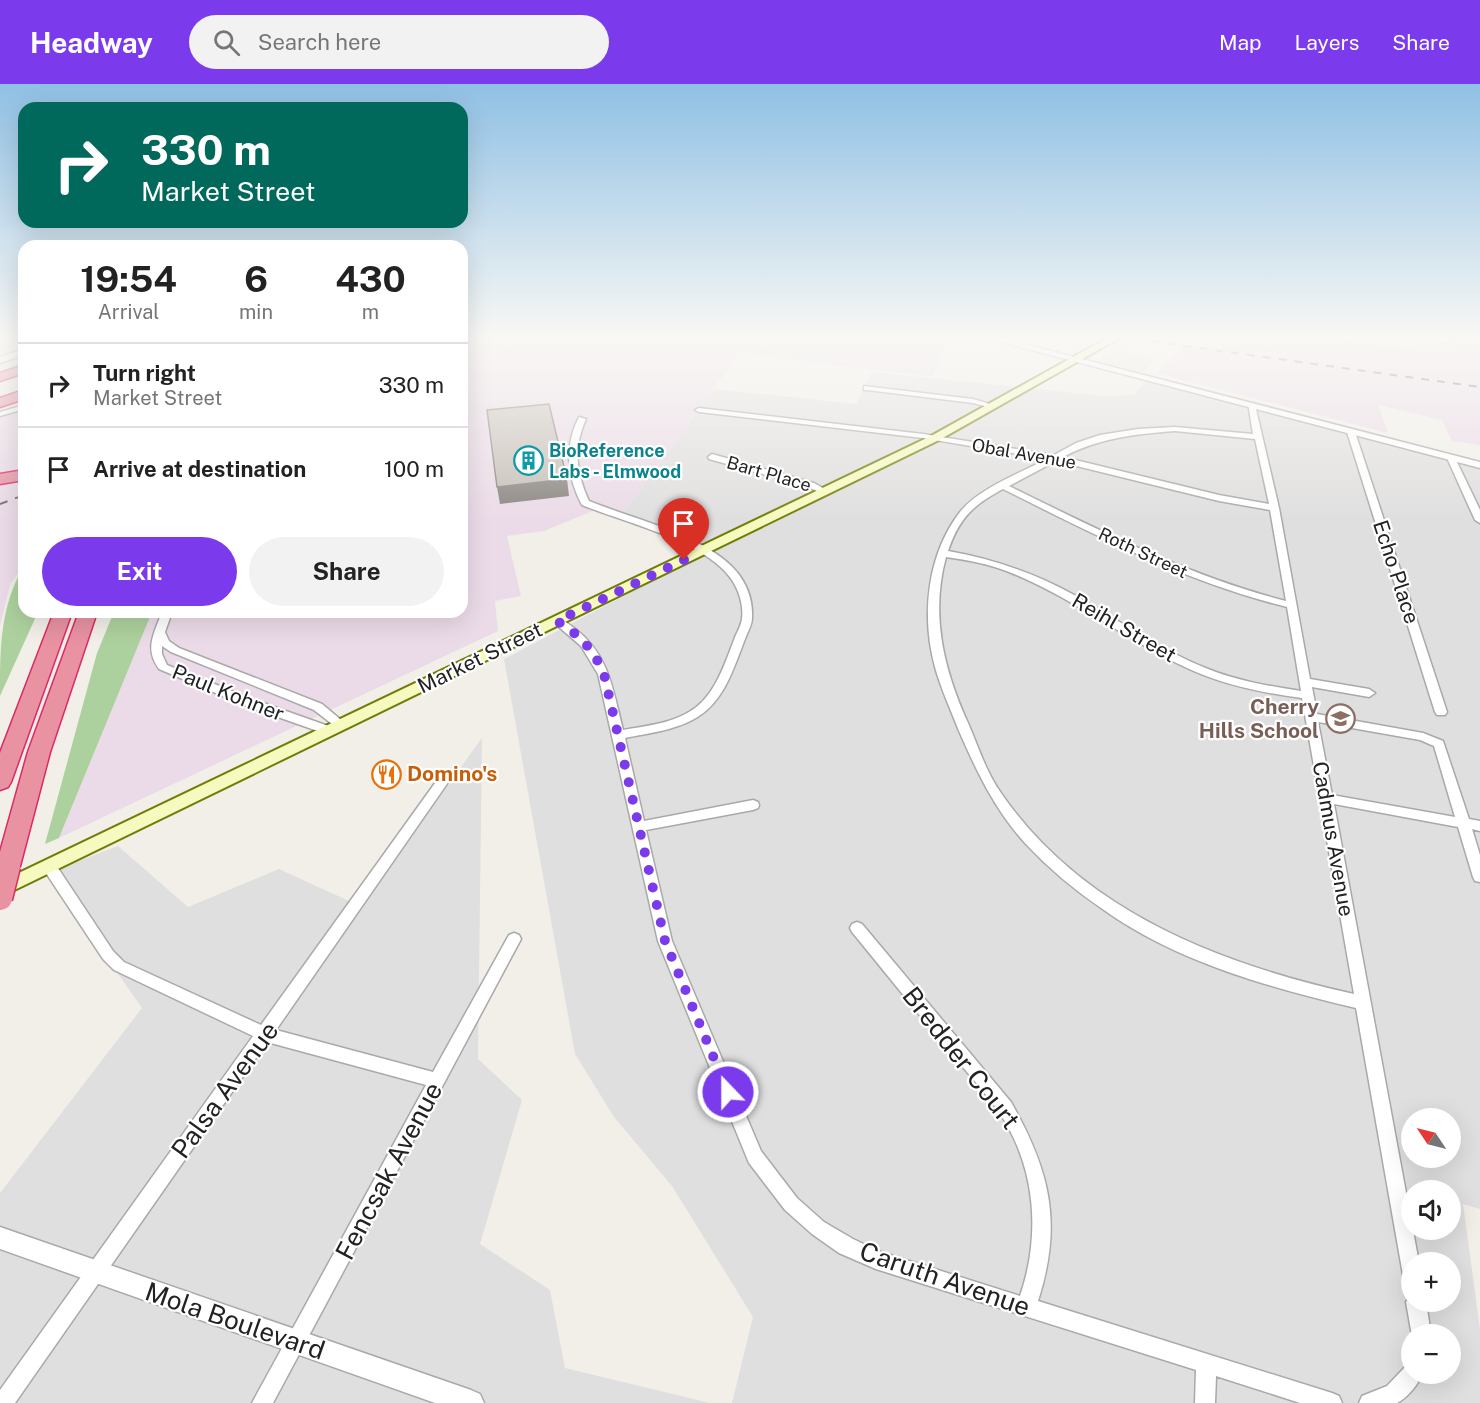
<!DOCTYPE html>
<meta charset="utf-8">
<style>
body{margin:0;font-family:"Public Sans",sans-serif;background:#f2f2f2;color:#222;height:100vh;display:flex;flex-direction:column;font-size:22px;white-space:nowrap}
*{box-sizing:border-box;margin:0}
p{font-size:20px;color:#767676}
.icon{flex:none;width:33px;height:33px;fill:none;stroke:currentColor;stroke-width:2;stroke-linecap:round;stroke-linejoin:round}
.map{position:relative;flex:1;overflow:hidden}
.details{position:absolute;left:18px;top:156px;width:450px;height:378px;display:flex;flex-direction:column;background:#fff;border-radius:18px;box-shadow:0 6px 24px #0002}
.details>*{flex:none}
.hud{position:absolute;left:18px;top:18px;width:450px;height:126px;border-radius:18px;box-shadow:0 6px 24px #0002;background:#00695c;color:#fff;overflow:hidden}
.needle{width:39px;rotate:305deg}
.controls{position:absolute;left:1401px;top:1024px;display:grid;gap:12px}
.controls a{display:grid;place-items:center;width:60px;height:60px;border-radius:50%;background:#fff;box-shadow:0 6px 24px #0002;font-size:30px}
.pin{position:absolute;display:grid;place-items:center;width:51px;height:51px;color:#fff;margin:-62px -26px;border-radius:50% 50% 50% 0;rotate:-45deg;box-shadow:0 0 6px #0007}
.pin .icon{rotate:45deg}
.me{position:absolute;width:66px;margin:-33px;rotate:338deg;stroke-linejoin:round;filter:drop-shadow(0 0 4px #0008)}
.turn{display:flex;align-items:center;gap:21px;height:126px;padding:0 24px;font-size:27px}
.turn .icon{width:78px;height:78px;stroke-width:2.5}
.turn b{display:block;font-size:42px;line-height:51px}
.eta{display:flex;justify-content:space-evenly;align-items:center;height:102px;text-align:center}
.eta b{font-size:36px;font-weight:700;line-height:42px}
.primary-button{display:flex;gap:12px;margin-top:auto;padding:12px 24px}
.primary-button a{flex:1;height:69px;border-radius:36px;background:#7c3aed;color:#fff;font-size:24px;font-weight:700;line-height:69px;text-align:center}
.primary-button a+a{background:#f2f2f2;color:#222}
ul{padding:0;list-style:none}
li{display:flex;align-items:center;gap:18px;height:84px;padding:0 24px;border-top:2px solid #e0e0e0}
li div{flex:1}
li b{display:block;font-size:22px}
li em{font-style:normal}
header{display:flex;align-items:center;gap:36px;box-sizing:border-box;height:84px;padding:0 30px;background:#7c3aed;color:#fff}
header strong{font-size:28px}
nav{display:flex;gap:33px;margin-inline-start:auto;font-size:21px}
.search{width:420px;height:54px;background:#f2f2f2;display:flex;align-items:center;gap:15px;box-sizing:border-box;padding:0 21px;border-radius:33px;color:#767676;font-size:22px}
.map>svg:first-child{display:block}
.residential{fill:#e0dfdf;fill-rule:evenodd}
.industrial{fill:#ebdbe8}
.forest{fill:#add19e}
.parking{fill:#e2e2e2}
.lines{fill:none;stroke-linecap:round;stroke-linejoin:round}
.minor-casing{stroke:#a9a9a9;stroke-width:3}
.tertiary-casing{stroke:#a9a9a9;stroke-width:3}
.secondary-casing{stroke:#707d05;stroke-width:4}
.motorway-casing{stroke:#dc2a67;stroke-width:3}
.minor{fill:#fff;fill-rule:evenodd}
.tertiary{fill:#fff;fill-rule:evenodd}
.secondary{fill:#f7fabf;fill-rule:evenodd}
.motorway{fill:#e892a2;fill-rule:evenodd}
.rail{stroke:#707070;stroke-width:2;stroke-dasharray:8 8;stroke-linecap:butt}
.motorway-bridge-casing{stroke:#dc2a67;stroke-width:27;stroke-linecap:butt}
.motorway-bridge{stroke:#e892a2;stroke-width:24}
.shaded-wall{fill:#8b8681}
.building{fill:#c7bfb8;stroke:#8b8681;stroke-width:1.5}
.route{stroke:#7c3aed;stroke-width:10;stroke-dasharray:0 18}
.labels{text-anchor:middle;stroke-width:4.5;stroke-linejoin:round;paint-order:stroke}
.far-culture-label{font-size:18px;font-weight:bold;fill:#0d838f;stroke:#fff;text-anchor:start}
.far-street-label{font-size:18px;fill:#222;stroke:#fff}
.street-label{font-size:21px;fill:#222;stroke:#fff}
.education-label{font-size:21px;font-weight:bold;fill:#785e54;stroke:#fff;text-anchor:end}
.food-label{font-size:21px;font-weight:bold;fill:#c56008;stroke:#fff;text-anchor:start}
.near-street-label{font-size:26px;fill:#222;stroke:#fff}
</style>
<header>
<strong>Headway</strong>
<div class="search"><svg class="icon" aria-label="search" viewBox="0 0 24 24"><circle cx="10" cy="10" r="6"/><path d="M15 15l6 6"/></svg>Search here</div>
<nav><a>Map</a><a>Layers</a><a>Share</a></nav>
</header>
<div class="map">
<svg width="1480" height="1319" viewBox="0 0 1480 1319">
<rect width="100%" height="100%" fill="#f2efe9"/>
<!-- residential -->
<g class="residential">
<polygon points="1335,253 1448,253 1460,273"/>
<path d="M872,288L1104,312L1134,311L1145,297L1480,383V1125L1463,1120L1480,1245V1319H732L753,1233L672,1102L614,1033L575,970L504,575L711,466L702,458L622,430L714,305L856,320ZM1412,1035H1450V1074H1412ZM1412,1107H1450V1146H1412ZM1412,1179H1450V1218H1412ZM1412,1251H1450V1290H1412Z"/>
<polygon points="482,654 478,975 522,1016 480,1160 550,1206 565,1284 710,1319 0,1319 0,1109 142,924 47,789 118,762 188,823 279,785 360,822"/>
</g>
<!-- industrial -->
<g class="industrial">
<polygon points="462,253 949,253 932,293 740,269 622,430 600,424 544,447 507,452 521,512 495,517 498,547 59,754 152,528 462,528"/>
<polygon points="1222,253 1335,253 1459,273 1448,253 1480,253 1480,361 1452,357 1442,336 1378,321 1388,349 1156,289 1186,262 1220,266"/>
<polygon points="24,325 24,482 10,500 0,542 0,333"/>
</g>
<!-- forest -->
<g class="forest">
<path d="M24,482V528H38L0,612C0,564 0,522 24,482Z"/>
<polygon points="114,528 152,528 59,754 45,760 97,569"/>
</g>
<!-- parking -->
<polygon class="parking" points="1112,267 1126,267 1152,274 1150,276 1154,277 1142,288 1100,277"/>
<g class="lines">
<defs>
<g id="minor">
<polygon points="1346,253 1354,253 1347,258 1344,256"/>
<polygon points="1424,253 1440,253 1453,257 1450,259"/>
<polygon points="864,302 973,315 996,322 992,324 973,319 867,306 864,306"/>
<path d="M1248,319L1255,321L1279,424L1310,595L1369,605L1375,609L1369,613L1312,603L1317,630L1423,649L1443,657L1469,735L1480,737V747L1472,745L1480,771V798L1475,797L1473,793L1458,743L1334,720L1419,1179H1412V1200L1405,1198L1403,1191L1356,924C1271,904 1177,878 1104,826C1076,807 1049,785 1025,759C995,726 977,688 959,647C951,626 941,605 935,583C921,532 927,471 960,428C978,405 1020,389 1047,375L923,354L699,328L695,326L699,324L923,350L1054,371L1076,359L1100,351L1138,345L1175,343L1253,350ZM1175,347L1255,355L1269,420L1219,411L1063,373C1099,354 1135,350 1175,347ZM1056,377L1219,417L1270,426L1286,517C1188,492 1099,446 1009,402ZM1003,405C1095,451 1186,498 1287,523L1301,607C1269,602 1238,597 1208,585C1162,567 1120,537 1076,512C1036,490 994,475 948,467C959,434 973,421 1003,405ZM946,473C968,476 989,480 1009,488C1072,513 1126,556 1187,584C1223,601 1263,609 1302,614L1354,910C1219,880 1082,827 1001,709C986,688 978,662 968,639C944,586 930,531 946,473ZM1318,638L1420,656L1434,662L1455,733L1332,711Z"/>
<polygon points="24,321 24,325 0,332 0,328"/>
<path d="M579,333L586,335C573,364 576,389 589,417C633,435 705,451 736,487C747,500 753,517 752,534C752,541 747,549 745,555C734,583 725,615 699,632C678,646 649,649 625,654L644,737L753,716L758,718L759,721L758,724L753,726L646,746L672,857L761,1067L797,1114L824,1138L853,1155L878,1167L1020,1212C1041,1151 1036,1083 999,1028C983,1005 962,983 944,961C913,923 883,886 852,848L850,844L852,840L857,838L862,840L1011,1018C1050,1087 1063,1139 1038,1217L1332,1309L1339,1312L1342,1319H1300L1216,1292L1215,1319H1195L1196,1286L876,1185L839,1169L812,1150L785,1126L749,1079L658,857L598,590L581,562L552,537L553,535C561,534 567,539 574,544C609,570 613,606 623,646C645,642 669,640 689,628C714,614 724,582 734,556C736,550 741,542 742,535C744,520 738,503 729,492C701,456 623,438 582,421C567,393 564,362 579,333Z"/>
<polygon points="1348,346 1355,348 1447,628 1445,631 1437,631 1435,628 1347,348"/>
<polygon points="712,370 814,399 830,408 826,411 808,403 709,375 708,373"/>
<polygon points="1451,371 1455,374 1480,426 1480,439 1475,436 1447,374"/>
<path d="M162,528H172L165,548L169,557L179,564L322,620L347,641L345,644H337L314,626L171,568L162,562V570L167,581L252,615L334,644L336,647L334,650H326L244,621L159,585C144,564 154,550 162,528Z"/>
<polygon points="447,687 453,691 451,694 276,946 433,988 509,851 514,849 519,851 521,855 273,1319 252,1319 426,1001 267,958 15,1319 0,1319 0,1306 253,952 114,886 103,875 44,786 42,782 44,778 49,777 54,778 113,867 124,878 261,941 443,688"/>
<polygon points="1412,1210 1412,1218 1426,1218 1431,1251 1412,1252 1406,1218"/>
<path d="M1412,1280V1290H1422C1418,1301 1407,1314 1397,1319H1359L1362,1312L1387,1302L1405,1283Z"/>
</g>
<g id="tertiary">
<polygon points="982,253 997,253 1480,378 1480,384"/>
<polygon points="24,265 24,271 0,279 0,273"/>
<polygon points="0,1143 471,1306 480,1310 484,1319 435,1319 0,1165"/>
</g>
<polygon id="secondary" points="1109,253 1121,253 939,356 0,813 0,798 931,352"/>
<g id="motorway">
<polygon points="24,281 24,289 0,297 0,289"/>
<polygon points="24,306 24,315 0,323 0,314"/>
<polygon points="24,386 24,396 0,400 0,390"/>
<polygon points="54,528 72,528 11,698 8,703 0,706 0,669"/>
<polygon points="79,528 97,528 50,668 20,782 16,788 8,791 0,788 0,768 28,668"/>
</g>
</defs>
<!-- minor casing -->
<use href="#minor" class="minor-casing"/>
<!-- tertiary casing -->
<use href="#tertiary" class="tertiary-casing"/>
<!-- secondary casing -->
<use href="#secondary" class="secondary-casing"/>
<!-- motorway casing -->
<use href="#motorway" class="motorway-casing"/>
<!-- minor -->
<use href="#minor" class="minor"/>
<!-- tertiary -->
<use href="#tertiary" class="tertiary"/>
<!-- secondary -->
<use href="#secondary" class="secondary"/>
<!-- motorway -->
<use href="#motorway" class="motorway"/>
<!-- rail -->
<g class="rail">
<polyline points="1120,253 1480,303"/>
<polyline points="0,420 24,411"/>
</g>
<defs>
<polyline id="motorway-bridge" points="0,814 8,782"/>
</defs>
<!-- motorway-bridge casing -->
<use href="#motorway-bridge" class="motorway-bridge-casing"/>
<!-- motorway-bridge -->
<use href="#motorway-bridge" class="motorway-bridge"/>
</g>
<!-- shaded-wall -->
<polygon class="shaded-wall" points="567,395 569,412 500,420 497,403"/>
<!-- building -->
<polygon class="building" points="549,320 567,395 497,403 487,326"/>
<!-- sky -->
<linearGradient id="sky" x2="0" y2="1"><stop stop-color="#8fc0e4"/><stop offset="0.58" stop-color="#f9f8f5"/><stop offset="1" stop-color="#f9f8f5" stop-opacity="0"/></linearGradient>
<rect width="1480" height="438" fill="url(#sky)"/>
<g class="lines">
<!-- route -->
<path class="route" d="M684,476L557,537C580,551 593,565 604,590L665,857L728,1008"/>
</g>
<!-- icons -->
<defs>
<symbol id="building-ring" viewBox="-11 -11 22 22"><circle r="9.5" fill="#fff" stroke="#0f9aa8" stroke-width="1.5"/><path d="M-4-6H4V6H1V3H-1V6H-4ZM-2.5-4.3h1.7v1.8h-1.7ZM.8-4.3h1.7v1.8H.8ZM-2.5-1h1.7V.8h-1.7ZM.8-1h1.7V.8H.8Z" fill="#0f9aa8"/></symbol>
<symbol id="school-ring" viewBox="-11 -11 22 22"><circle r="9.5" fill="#fff" stroke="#8d6e63" stroke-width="1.5"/><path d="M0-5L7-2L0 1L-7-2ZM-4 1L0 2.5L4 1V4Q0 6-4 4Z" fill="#8d6e63"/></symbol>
<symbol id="restaurant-ring" viewBox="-11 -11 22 22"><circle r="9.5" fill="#fff" stroke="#e8710a" stroke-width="1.5"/><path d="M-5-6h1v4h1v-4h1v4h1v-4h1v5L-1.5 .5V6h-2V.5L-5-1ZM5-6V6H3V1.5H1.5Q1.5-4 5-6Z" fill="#e8710a"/></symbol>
</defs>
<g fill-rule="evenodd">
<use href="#building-ring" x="512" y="360" width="33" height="33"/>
<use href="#school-ring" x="1324" y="618" width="33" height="33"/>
<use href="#restaurant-ring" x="370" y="674" width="33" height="33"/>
</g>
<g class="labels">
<!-- far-culture labels -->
<g class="far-culture-label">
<text x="549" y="373">BioReference<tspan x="549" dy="21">Labs - Elmwood</tspan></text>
</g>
<!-- far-street labels -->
<g class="far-street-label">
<text transform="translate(1024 370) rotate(10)" y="6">Obal Avenue</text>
<text transform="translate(769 390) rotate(16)" y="6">Bart Place</text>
<text transform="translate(1143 469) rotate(25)" y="6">Roth Street</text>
</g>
<!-- street labels -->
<g class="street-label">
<text transform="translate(1396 488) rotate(72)" y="7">Echo Place</text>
<text transform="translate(1124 544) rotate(30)" y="7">Reihl Street</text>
<text transform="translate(480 574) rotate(-26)" y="7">Market Street</text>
<text transform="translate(228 609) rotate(22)" y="7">Paul Kohner</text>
<text transform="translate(1333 755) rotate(80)" y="7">Cadmus Avenue</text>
</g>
<!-- education labels -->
<g class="education-label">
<text x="1319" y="630">Cherry<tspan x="1319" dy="24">Hills School</tspan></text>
</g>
<!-- food labels -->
<g class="food-label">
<text x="407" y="697">Domino's</text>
</g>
<!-- near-street labels -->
<g class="near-street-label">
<text transform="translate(961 974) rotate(52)" y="9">Bredder Court</text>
<text transform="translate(225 1006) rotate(-54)" y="9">Palsa Avenue</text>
<text transform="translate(389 1087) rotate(-62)" y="9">Fencsak Avenue</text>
<text transform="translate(945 1195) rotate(19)" y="9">Caruth Avenue</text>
<text transform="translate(235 1237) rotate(19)" y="9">Mola Boulevard</text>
</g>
</g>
</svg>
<div class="controls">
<a><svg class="needle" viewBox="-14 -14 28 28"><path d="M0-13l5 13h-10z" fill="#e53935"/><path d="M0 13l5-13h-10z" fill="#767676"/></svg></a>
<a><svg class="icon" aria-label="sound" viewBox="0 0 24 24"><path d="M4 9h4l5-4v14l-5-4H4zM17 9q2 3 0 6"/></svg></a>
<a>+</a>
<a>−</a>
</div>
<div class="pin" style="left:684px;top:476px;background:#d93025"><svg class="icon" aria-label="arrive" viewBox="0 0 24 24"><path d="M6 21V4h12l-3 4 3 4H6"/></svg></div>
<svg class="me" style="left:728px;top:1008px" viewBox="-20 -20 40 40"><circle r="17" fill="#7c3aed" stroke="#fff" stroke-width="3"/><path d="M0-11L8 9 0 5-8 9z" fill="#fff"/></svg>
<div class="hud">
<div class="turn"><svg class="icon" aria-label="right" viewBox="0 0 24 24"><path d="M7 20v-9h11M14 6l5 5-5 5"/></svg><div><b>330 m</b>Market Street</div></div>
</div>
<section class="details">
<div class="eta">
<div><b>19:54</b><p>Arrival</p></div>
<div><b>6</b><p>min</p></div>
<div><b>430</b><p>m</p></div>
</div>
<ul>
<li><svg class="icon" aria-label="right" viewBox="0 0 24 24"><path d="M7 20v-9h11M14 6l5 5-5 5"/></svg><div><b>Turn right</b><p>Market Street</p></div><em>330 m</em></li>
<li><svg class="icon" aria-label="arrive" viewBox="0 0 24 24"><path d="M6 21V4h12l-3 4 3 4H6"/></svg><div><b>Arrive at destination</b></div><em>100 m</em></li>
</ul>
<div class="primary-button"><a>Exit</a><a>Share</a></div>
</section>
</div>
